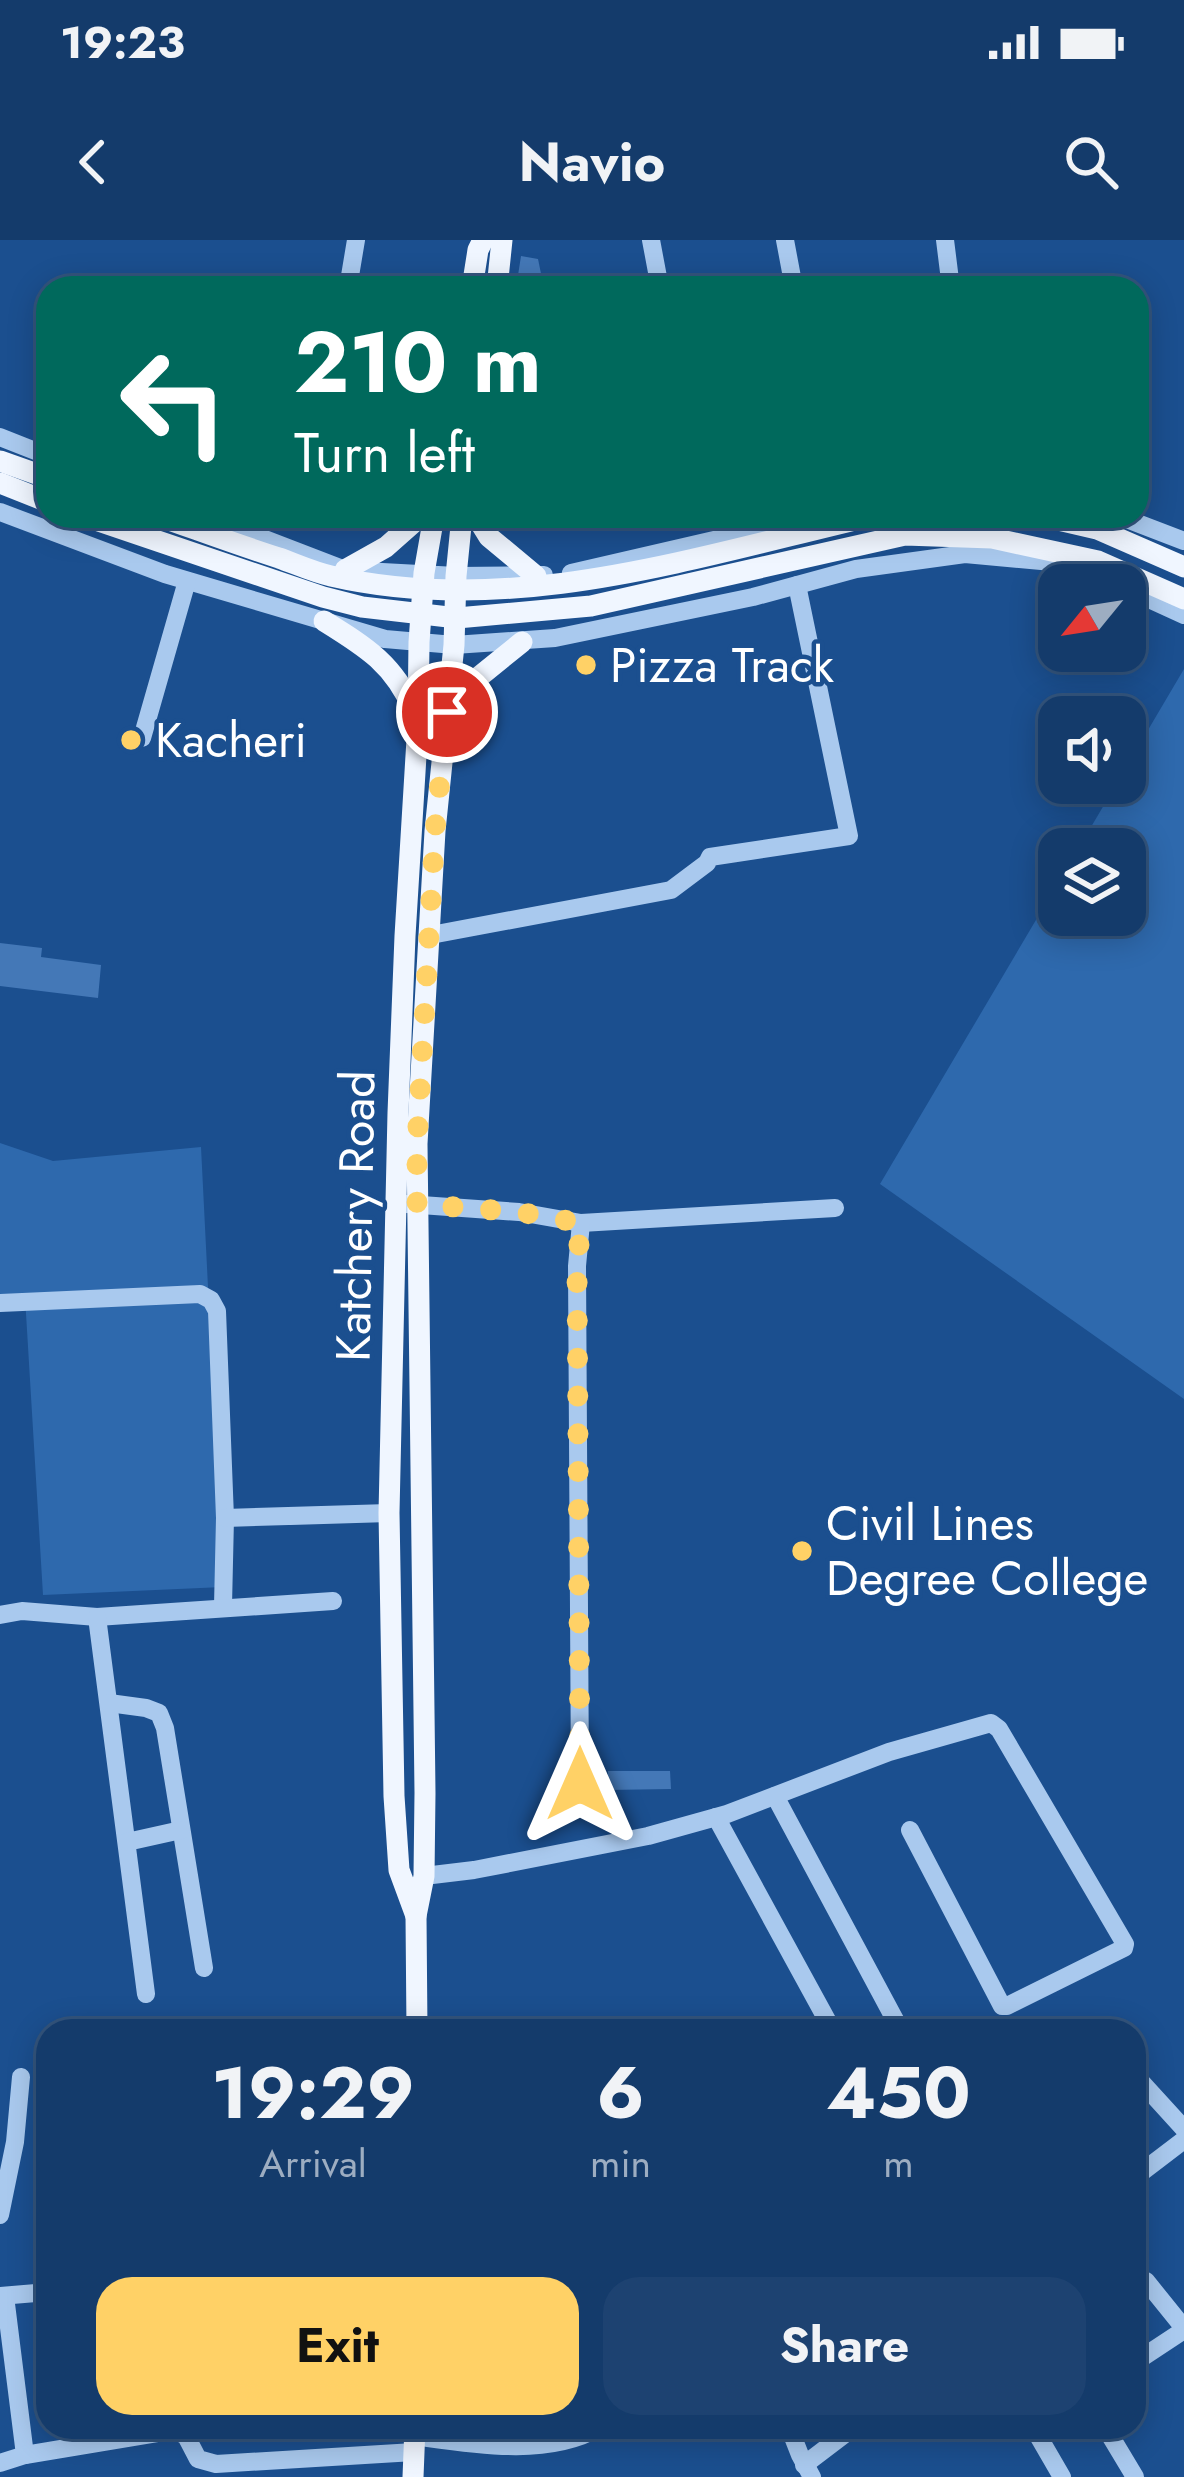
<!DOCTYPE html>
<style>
body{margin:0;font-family:Jost,sans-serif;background:#1d4271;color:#f1f3f6;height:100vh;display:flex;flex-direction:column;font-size:45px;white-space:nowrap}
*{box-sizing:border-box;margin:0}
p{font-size:39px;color:#9dadc1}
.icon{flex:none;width:66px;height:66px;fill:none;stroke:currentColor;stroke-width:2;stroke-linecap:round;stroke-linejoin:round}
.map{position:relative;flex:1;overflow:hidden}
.side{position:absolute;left:36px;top:1779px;width:1110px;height:420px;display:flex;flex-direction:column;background:#143b6b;border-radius:36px;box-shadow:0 6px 30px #0003,0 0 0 3px #33557e}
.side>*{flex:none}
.hud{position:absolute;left:36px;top:36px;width:1113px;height:252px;border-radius:36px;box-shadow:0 6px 30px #0003,0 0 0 3px #33557e;background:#00695c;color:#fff;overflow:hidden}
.needle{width:78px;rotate:240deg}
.tools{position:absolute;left:1038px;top:324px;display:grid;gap:24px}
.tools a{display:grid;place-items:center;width:108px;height:108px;border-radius:24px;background:#143b6b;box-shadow:0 6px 30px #0003,0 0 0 3px #33557e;font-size:60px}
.pin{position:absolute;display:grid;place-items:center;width:102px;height:102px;color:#fff;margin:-51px;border:6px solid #fff;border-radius:50%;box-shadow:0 3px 12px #0007}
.me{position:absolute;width:132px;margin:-66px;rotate:0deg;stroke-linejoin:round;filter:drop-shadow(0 0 9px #0008)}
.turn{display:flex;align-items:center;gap:42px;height:252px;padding:0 60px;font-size:54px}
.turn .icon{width:156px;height:156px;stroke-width:2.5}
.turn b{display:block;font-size:84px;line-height:102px}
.eta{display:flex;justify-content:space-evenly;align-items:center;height:204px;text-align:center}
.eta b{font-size:72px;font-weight:700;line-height:84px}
.button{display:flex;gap:24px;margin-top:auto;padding:24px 60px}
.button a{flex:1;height:138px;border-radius:36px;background:#ffd166;color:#111;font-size:48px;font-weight:700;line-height:138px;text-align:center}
.button a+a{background:#1d4271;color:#f1f3f6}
.status{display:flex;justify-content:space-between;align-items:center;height:84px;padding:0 60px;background:#143b6b;direction:ltr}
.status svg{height:33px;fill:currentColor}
header{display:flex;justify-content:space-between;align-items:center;height:156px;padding:0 60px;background:#143b6b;font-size:54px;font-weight:700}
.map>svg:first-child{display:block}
.green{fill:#2e69ad}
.building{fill:#4478b7}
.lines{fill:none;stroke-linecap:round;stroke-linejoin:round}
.minor{stroke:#a9c9ee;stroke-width:18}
.major{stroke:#f0f6ff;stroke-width:21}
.route{stroke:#ffd166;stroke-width:21;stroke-dasharray:0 37.8}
.poi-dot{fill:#ffd166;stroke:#1b4f8f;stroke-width:4.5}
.labels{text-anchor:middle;stroke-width:9;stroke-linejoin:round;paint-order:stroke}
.poi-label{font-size:48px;fill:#fff;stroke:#1b4f8f;text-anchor:start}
.street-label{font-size:48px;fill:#fff;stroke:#1b4f8f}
</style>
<div class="status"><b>19:23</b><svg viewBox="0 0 49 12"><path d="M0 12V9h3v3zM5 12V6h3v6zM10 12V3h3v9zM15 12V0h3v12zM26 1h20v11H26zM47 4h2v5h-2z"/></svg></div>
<header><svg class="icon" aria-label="back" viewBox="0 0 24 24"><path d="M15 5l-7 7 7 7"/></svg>Navio<svg class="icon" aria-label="search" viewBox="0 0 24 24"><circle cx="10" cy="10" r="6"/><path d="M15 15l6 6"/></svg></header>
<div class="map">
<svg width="1184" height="2237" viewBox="0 0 1184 2237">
<rect width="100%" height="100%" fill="#1b4f8f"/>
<!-- green -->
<g class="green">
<polygon points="1184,429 1184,1159 880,944 1059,641 1059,675 1125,675 1125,609 1078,609 1117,543 1125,543 1125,529"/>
<polygon points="0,903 53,921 201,907 223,1347 43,1355 25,1057 0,1057"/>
</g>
<!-- building -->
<g class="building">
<polygon points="521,16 538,19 544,48 516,48"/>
<polygon points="0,703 42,708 41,717 101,725 98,758 0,746"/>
<polygon points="608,1531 670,1531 671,1549 608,1550"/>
</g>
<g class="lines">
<!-- minor -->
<g class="minor">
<polyline points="651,0 660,48"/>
<polyline points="785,0 794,48"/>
<polyline points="945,0 951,48"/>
<polyline points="348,48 356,0"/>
<polyline points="0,197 48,216"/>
<polyline points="0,272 165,334 385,399 454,405 555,398 753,357 856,329 965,314 1063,323 1118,345"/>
<polyline points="205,276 345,330 456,336 544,335"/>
<polyline points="1119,276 1184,301"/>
<polyline points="571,333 818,276"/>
<polyline points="1125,348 1184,375"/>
<polyline points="142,498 187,341"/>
<polyline points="431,695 671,650 707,623 710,617 849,596 797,345"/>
<polyline points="407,964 519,972 581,983 835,968"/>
<polyline points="0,1063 200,1054 211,1060 217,1071 225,1278 223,1366"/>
<polyline points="225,1278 389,1273"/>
<polyline points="0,1375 22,1371 97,1377 333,1361"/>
<polyline points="97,1377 146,1754"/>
<polyline points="109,1463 146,1468 159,1473 165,1488 204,1728"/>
<polyline points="580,1544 577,1026 581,983"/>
<polyline points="775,1556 901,1791"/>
<polyline points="716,1577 833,1791"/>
<polyline points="127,1602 181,1590"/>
<polyline points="424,1636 474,1630 648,1596 727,1574 889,1512 991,1483 999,1489 1125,1704 1124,1708 1007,1766 1002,1766 910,1590"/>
<polyline points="1134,1834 1184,1889"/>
<polyline points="1134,1938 1184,1900"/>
<polyline points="0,1975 15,1902 21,1837"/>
<polyline points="1134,2040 1140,2038 1146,2041 1184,2088"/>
<polyline points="0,2056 48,2052"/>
<polyline points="5,2056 25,2215"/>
<polyline points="1134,2123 1184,2090"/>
<polyline points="789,2187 800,2215 812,2237"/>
<polyline points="1033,2187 1062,2237"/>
<polyline points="1105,2187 1135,2237"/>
<path d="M414,2196C472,2204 547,2218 600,2187"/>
<polyline points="0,2223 25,2215 175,2190 186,2196 198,2219 216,2224 414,2212"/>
<polyline points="804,2225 854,2187"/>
</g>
<!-- major -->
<g class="major">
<polyline points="472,48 478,10 483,0"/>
<polyline points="497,48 502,0"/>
<polyline points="0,221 48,238"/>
<polyline points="0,243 48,262"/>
<polyline points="84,276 323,357 362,367 457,378 591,366 905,295 992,298 1098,321 1184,359"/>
<path d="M158,276C198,290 238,305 279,318C296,324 313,332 331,336C513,378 695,317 872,276"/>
<polyline points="476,276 489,297 536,336"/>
<polyline points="1041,276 1097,289 1184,327"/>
<polyline points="345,330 386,307 421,276"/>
<path d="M324,381C366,407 394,424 414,471"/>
<polyline points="448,471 475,440 522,402"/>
<polyline points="416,1676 399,1630 394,1556 389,1273 398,873 405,696 418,483 419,402 424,333 434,276"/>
<polyline points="417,1791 416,1676 424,1636 425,1553 417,904 435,591 454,405 456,336 462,276"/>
<polyline points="413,2237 415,2187"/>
</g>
</g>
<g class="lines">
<!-- route -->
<polyline class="route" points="447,472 435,591 417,904 417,964 519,972 581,983 577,1026 580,1544"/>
</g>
<!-- markers -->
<g class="poi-dot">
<circle cx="586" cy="425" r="12"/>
<circle cx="131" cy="500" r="12"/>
<circle cx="802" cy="1311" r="12"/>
</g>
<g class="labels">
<!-- poi labels -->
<g class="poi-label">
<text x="610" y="442">Pizza Track</text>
<text x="155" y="517">Kacheri</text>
<text x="826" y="1300">Civil Lines<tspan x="826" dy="55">Degree College</tspan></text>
</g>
<!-- street labels -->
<g class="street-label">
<text transform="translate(355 976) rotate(-89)" y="17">Katchery Road</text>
</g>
</g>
</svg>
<div class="tools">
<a><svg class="needle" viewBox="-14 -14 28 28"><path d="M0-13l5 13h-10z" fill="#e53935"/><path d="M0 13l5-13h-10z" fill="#9dadc1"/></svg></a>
<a><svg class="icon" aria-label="sound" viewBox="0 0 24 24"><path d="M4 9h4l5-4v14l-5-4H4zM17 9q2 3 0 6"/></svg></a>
<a><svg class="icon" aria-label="layers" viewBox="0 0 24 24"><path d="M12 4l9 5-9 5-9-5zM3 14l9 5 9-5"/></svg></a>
</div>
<div class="pin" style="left:447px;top:472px;background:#d93025"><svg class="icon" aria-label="arrive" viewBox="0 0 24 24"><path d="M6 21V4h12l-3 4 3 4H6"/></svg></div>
<svg class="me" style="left:580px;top:1544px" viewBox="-20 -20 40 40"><path d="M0-17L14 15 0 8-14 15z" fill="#ffd166" stroke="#fff" stroke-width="4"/></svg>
<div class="hud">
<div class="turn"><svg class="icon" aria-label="left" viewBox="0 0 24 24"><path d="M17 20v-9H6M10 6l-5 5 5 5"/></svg><div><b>210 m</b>Turn left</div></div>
</div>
<section class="side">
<div class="eta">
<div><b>19:29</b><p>Arrival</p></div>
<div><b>6</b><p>min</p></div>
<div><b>450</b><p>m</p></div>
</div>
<div class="button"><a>Exit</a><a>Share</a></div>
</section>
</div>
